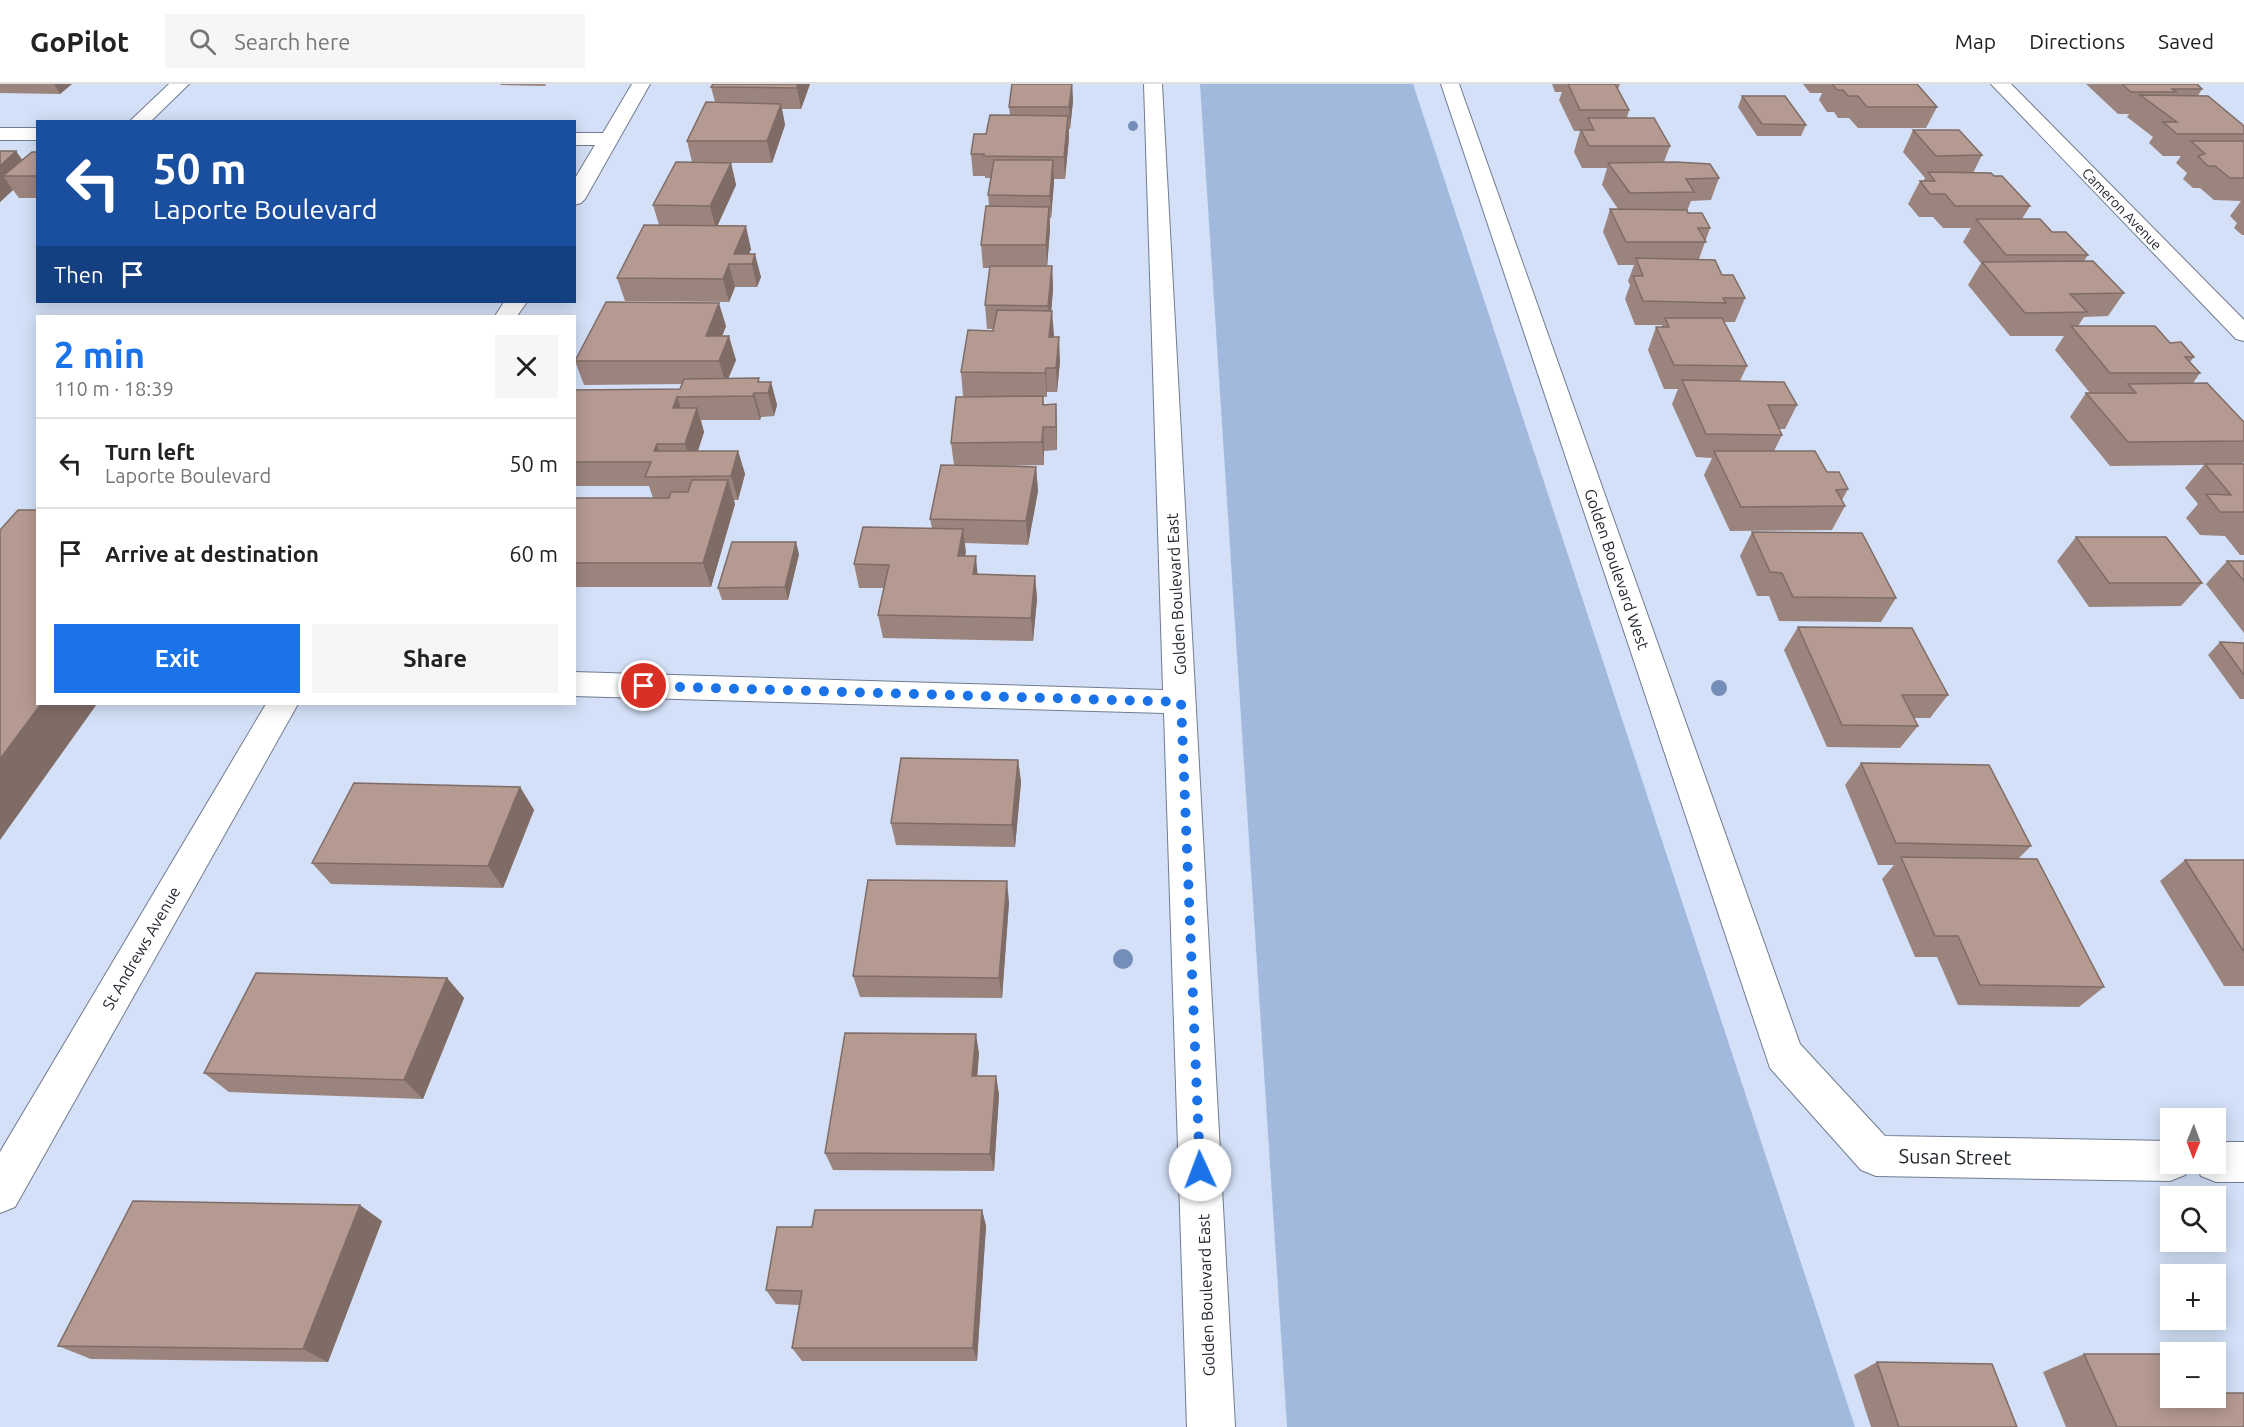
<!DOCTYPE html>
<meta charset="utf-8">
<style>
body{margin:0;font-family:Ubuntu,sans-serif;background:#f6f6f6;color:#222;height:100vh;display:flex;flex-direction:column;font-size:22px;white-space:nowrap}
*{box-sizing:border-box;margin:0}
p{font-size:20px;color:#767676}
.icon{flex:none;width:33px;height:33px;fill:none;stroke:currentColor;stroke-width:2;stroke-linecap:round;stroke-linejoin:round}
.map{position:relative;flex:1;overflow:hidden}
.sheet{position:absolute;left:36px;top:231px;width:540px;height:390px;display:flex;flex-direction:column;background:#fff;border-radius:0px;box-shadow:0 3px 15px #0003}
.sheet>*{flex:none}
.banner{position:absolute;left:36px;top:36px;width:540px;height:183px;border-radius:0px;box-shadow:0 3px 15px #0003;background:#1a4fa0;color:#fff;overflow:hidden}
.needle{width:39px;rotate:181deg}
.buttons{position:absolute;left:2160px;top:1024px;display:grid;gap:12px}
.buttons a{display:grid;place-items:center;width:66px;height:66px;border-radius:0px;background:#fff;box-shadow:0 3px 15px #0003;font-size:30px}
.pin{position:absolute;display:grid;place-items:center;width:51px;height:51px;color:#fff;margin:-26px;border:3px solid #fff;border-radius:50%;box-shadow:0 2px 6px #0007}
.me{position:absolute;width:66px;margin:-33px;rotate:358deg;stroke-linejoin:round;filter:drop-shadow(0 0 4px #0008)}
.turn{display:flex;align-items:center;gap:21px;height:126px;padding:0 18px;font-size:27px}
.turn .icon{width:78px;height:78px;stroke-width:2.5}
.turn b{display:block;font-size:42px;line-height:51px}
.then{display:flex;align-items:center;height:57px;padding:0 18px;background:#0003;gap:12px;font-size:22px}
.round{display:grid;place-items:center;flex:none;width:63px;height:63px;border-radius:0px;background:#f6f6f6}
.headline{display:flex;align-items:center;justify-content:space-between;height:102px;padding:0 18px}
h1{font-size:36px;font-weight:700;line-height:45px;color:#1a73e8}
.button{display:flex;gap:12px;margin-top:auto;padding:12px 18px}
.button a{flex:1;height:69px;border-radius:0px;background:#1a73e8;color:#fff;font-size:24px;font-weight:700;line-height:69px;text-align:center}
.button a+a{background:#f6f6f6;color:#222}
ul{padding:0;list-style:none}
li{display:flex;align-items:center;gap:18px;height:90px;padding:0 18px;border-top:2px solid #e0e0e0}
li div{flex:1}
li b{display:block;font-size:22px}
li em{font-style:normal}
header{display:flex;align-items:center;gap:36px;box-sizing:border-box;height:84px;padding:0 30px;background:#fff;border-bottom:2px solid #e0e0e0}
header strong{font-size:28px}
nav{display:flex;gap:33px;margin-inline-start:auto;font-size:21px}
.search{width:420px;height:54px;background:#f6f6f6;display:flex;align-items:center;gap:15px;box-sizing:border-box;padding:0 21px;border-radius:0px;color:#767676;font-size:22px}
.map>svg:first-child{display:block}
.green{fill:#a2b9de}
.lines{fill:none;stroke-linecap:round;stroke-linejoin:round}
.minor-casing{stroke:#707c90;stroke-width:2}
.minor{fill:#fff;fill-rule:evenodd}
.tree{fill:#758eb9}
.wall{fill:#9c847e}
.shaded-wall{fill:#7f6c66}
.building{fill:#b59a92;stroke:#7f6c66;stroke-width:1.5}
.route{stroke:#1a73e8;stroke-width:10;stroke-dasharray:0 18}
.labels{text-anchor:middle;stroke-width:4.5;stroke-linejoin:round;paint-order:stroke}
.far-street-label{font-size:14px;fill:#21262e;stroke:#fff}
.street-label{font-size:16px;fill:#21262e;stroke:#fff}
.near-street-label{font-size:20px;fill:#21262e;stroke:#fff}
</style>
<header>
<strong>GoPilot</strong>
<div class="search"><svg class="icon" aria-label="search" viewBox="0 0 24 24"><circle cx="10" cy="10" r="6"/><path d="M15 15l6 6"/></svg>Search here</div>
<nav><a>Map</a><a>Directions</a><a>Saved</a></nav>
</header>
<div class="map">
<svg width="2244" height="1343" viewBox="0 0 2244 1343">
<rect width="100%" height="100%" fill="#d3e0f7"/>
<!-- green -->
<polygon class="green" points="1200,0 1413,0 1855,1343 1287,1343"/>
<g class="lines">
<defs>
<g id="minor">
<polygon points="169,0 189,0 150,38 129,38"/>
<polygon points="632,0 650,0 585,115 581,119 574,121 574,96 595,61 574,61 574,49 603,49"/>
<polygon points="1144,0 1162,0 1235,1343 1187,1343 1164,629 574,612 574,588 1163,606"/>
<polygon points="1441,0 1459,0 1800,960 1885,1052 2170,1057 2170,1080 2190,1080 2185,1091 2170,1097 1876,1092 1861,1086 1770,984"/>
<polygon points="1991,0 2011,0 2244,236 2244,257 2236,255"/>
<rect x="0" y="44" width="38" height="12"/>
<polygon points="504,218 527,218 517,232 495,232"/>
<polygon points="266,620 298,620 15,1123 0,1129 0,1068"/>
<polygon points="2216,1058 2244,1058 2244,1098 2216,1098 2201,1092 2196,1080 2216,1080"/>
</g>
</defs>
<!-- minor casing -->
<use href="#minor" class="minor-casing"/>
<!-- minor -->
<use href="#minor" class="minor"/>
</g>
<!-- trees -->
<g class="tree">
<circle cx="1133" cy="42" r="5"/>
<circle cx="1719" cy="604" r="8"/>
<circle cx="1123" cy="875" r="10"/>
</g>
<!-- wall -->
<g class="wall">
<polygon points="0,0 72,0 60,10 0,9"/>
<polygon points="500,0 546,0 545,2 501,1"/>
<polygon points="713,0 810,0 801,25 782,25 785,41 772,79 731,79 736,101 717,142 751,165 749,170 761,193 757,203 735,203 729,218 625,217 617,194 659,141 653,121 692,78 687,57 715,18 711,3"/>
<polygon points="1012,0 1072,0 1073,17 1070,45 1069,45 1069,54 1065,95 1054,95 1051,134 1050,134 1050,145 1047,182 1052,182 1053,205 1051,227 1053,253 1060,277 1057,308 1047,308 1047,313 1043,313 1044,321 1057,344 1057,366 1044,367 1044,381 1004,382 1036,383 1038,407 1028,461 965,459 965,472 978,490 1035,492 1037,515 1033,557 883,554 878,531 884,504 859,504 854,480 932,444 930,435 954,381 951,359 1014,312 963,312 961,288 993,247 994,245 987,245 985,221 990,184 983,184 981,161 989,122 988,111 991,94 985,94 985,92 973,92 971,70 986,50 1010,31 1009,23"/>
<polygon points="1552,0 1620,0 1618,5 1629,26 1627,34 1670,62 1664,78 1719,94 1711,116 1691,117 1687,127 1688,129 1710,144 1699,175 1722,191 1745,214 1735,238 1724,238 1747,282 1740,297 1797,321 1785,345 1779,345 1782,351 1774,367 1827,388 1848,405 1842,416 1845,422 1832,446 1730,447 1704,391 1712,374 1696,373 1672,320 1678,305 1664,305 1648,266 1656,243 1662,243 1662,241 1635,241 1625,215 1630,201 1628,197 1634,181 1618,181 1603,148 1610,125 1618,125 1602,101 1607,84 1582,84 1574,68 1580,47 1574,47 1559,16 1562,8 1555,8"/>
<polygon points="1803,0 1917,0 1937,23 1926,44 1858,44 1849,34 1838,34 1834,28 1827,28 1819,16 1822,9 1810,9"/>
<polygon points="2086,0 2197,0 2202,5 2198,12 2244,42 2244,151 2242,151 2234,144 2237,139 2230,132 2241,117 2214,116 2200,104 2193,104 2183,95 2187,89 2176,79 2181,72 2163,72 2149,59 2153,53 2127,33 2129,30 2118,30"/>
<polygon points="1742,12 1806,41 1801,52 1757,52 1738,23"/>
<polygon points="1913,46 1982,71 1973,89 1994,92 2030,122 2022,135 2052,148 2088,171 2084,177 2124,209 2108,232 2084,233 2078,242 2170,259 2194,273 2190,278 2200,289 2193,299 2244,338 2244,378 2242,380 2244,380 2244,471 2240,471 2225,452 2200,451 2186,434 2198,420 2185,404 2204,381 2110,382 2070,333 2086,309 2090,309 2055,266 2064,252 2010,252 1968,201 1981,179 1963,158 1971,144 1943,144 1933,133 1919,133 1908,120 1920,97 1923,97 1925,94 1903,68"/>
<polygon points="0,67 16,67 22,76 38,68 38,114 19,114 13,106 0,118"/>
<polygon points="726,242 722,252 736,276 728,295 760,298 771,298 777,321 774,332 761,333 760,336 701,336 704,348 698,367 738,367 745,390 738,416 734,416 735,420 711,503 574,503 574,414 653,414 649,402 574,402 574,306 680,305 682,300 584,301 575,277"/>
<polygon points="1752,448 1896,514 1881,538 1779,537 1769,512 1757,512 1740,472"/>
<polygon points="2076,453 2202,499 2181,522 2089,523 2057,477"/>
<polygon points="799,470 788,516 722,516 718,504"/>
<polygon points="2227,477 2244,477 2244,549 2206,500"/>
<polygon points="1798,543 1948,611 1930,634 1914,634 1918,642 1900,664 1827,663 1784,566"/>
<polygon points="2220,558 2244,559 2244,615 2240,615 2208,571"/>
<polygon points="1018,676 1021,698 1015,763 896,761 891,739"/>
<polygon points="1861,679 2031,762 2018,775 2104,903 2079,923 1958,921 1937,873 1915,873 1882,795 1894,781 1878,781 1845,701"/>
<polygon points="520,703 534,726 503,804 331,800 312,779"/>
<polygon points="2185,776 2244,776 2244,902 2224,902 2160,797"/>
<polygon points="1009,818 1002,914 860,913 853,892"/>
<polygon points="447,894 464,914 423,1015 229,1008 204,989"/>
<polygon points="979,969 977,992 996,992 999,1011 994,1087 833,1086 825,1069"/>
<polygon points="982,1126 986,1142 977,1277 802,1277 792,1264 799,1221 776,1220 766,1206 812,1143"/>
<polygon points="382,1137 328,1278 91,1275 58,1262"/>
<polygon points="2084,1270 2170,1314 2244,1343 2066,1343 2043,1288"/>
<polygon points="1877,1278 2017,1343 1871,1343 1854,1291"/>
</g>
<!-- shaded-wall -->
<g class="shaded-wall">
<polygon points="54,0 72,0 60,10"/>
<polygon points="798,0 810,0 801,25 797,4"/>
<polygon points="1072,0 1073,17 1070,45 1069,23"/>
<polygon points="781,20 785,41 772,79 767,57"/>
<polygon points="1068,32 1069,54 1065,95 1064,73"/>
<polygon points="16,67 32,90 3,92 13,106 0,118 0,82"/>
<polygon points="1053,76 1054,99 1051,134 1050,112"/>
<polygon points="731,79 736,101 716,145 710,122"/>
<polygon points="1049,123 1050,145 1047,184 1046,161"/>
<polygon points="746,142 751,165 745,180 734,170"/>
<polygon points="755,170 761,193 757,203 752,180"/>
<polygon points="729,180 735,203 729,218 723,195"/>
<polygon points="1052,182 1053,205 1050,245 1048,222"/>
<polygon points="719,219 726,242 713,276 706,252"/>
<polygon points="1052,227 1054,251 1051,277 1049,253"/>
<polygon points="729,252 736,276 726,300 719,277"/>
<polygon points="1059,253 1060,277 1057,308 1056,284"/>
<polygon points="1046,284 1047,308 1047,313 1045,289"/>
<polygon points="771,298 777,321 774,332 768,309"/>
<polygon points="754,309 761,333 760,336 753,312"/>
<polygon points="677,313 685,336 673,324"/>
<polygon points="1056,320 1057,344 1057,366 1056,343"/>
<polygon points="697,324 704,348 692,384 685,360"/>
<polygon points="1043,343 1044,367 1044,381 1042,358"/>
<polygon points="657,360 665,384 654,367"/>
<polygon points="738,367 745,390 738,416 731,392"/>
<polygon points="1036,383 1038,407 1028,461 1026,437"/>
<polygon points="728,396 735,420 711,503 703,479"/>
<polygon points="963,445 966,468 961,495 958,472"/>
<polygon points="796,458 799,470 788,516 785,503"/>
<polygon points="976,472 978,496 973,490"/>
<polygon points="1035,492 1037,515 1033,557 1031,534"/>
<polygon points="41,620 97,620 0,756 0,675"/>
<polygon points="1018,676 1021,698 1015,763 1012,741"/>
<polygon points="520,703 534,726 503,804 488,782"/>
<polygon points="1007,797 1009,818 1002,914 999,894"/>
<polygon points="447,894 464,914 423,1015 404,996"/>
<polygon points="976,950 979,969 976,1010 972,992"/>
<polygon points="996,992 999,1011 994,1087 990,1070"/>
<polygon points="360,1121 382,1137 328,1278 303,1265"/>
<polygon points="982,1126 986,1142 977,1277 973,1264"/>
</g>
<!-- building -->
<g class="building">
<polygon points="713,0 798,0 797,4 711,3"/>
<polygon points="1012,0 1072,0 1069,23 1009,23"/>
<polygon points="1568,0 1615,0 1629,26 1580,26"/>
<polygon points="1832,0 1917,0 1937,23 1867,23 1858,12 1848,12 1843,6 1837,6"/>
<polygon points="2122,0 2197,0 2202,5 2172,5 2176,8 2131,8"/>
<polygon points="2140,11 2208,12 2244,42 2244,50 2177,50 2163,38 2177,38"/>
<polygon points="1742,12 1785,12 1806,41 1762,40"/>
<polygon points="706,18 781,20 767,57 687,57"/>
<polygon points="990,31 1068,32 1064,73 984,72 984,70 971,70 974,50 986,50"/>
<polygon points="1588,34 1654,34 1670,62 1589,62 1581,46 1594,46"/>
<polygon points="1913,46 1959,46 1982,71 1936,72"/>
<polygon points="2191,57 2244,57 2244,94 2230,94 2215,82 2208,82 2198,72 2205,70"/>
<polygon points="0,67 16,67 0,82"/>
<polygon points="32,68 38,68 38,92 3,92"/>
<polygon points="994,76 1053,76 1050,112 988,111"/>
<polygon points="676,78 731,79 710,122 653,121"/>
<polygon points="1676,78 1710,80 1719,94 1686,95 1694,108 1630,109 1608,79"/>
<polygon points="1928,88 1991,89 1994,92 2002,92 2030,122 1955,122 1945,110 1930,110 1920,97 1935,97"/>
<polygon points="986,122 1049,123 1046,161 981,161"/>
<polygon points="1610,125 1687,126 1688,129 1702,129 1710,144 1698,144 1706,158 1626,158"/>
<polygon points="1976,135 2040,135 2052,148 2066,148 2088,171 2006,171"/>
<polygon points="644,141 746,142 734,170 755,170 752,180 729,180 723,195 617,194"/>
<polygon points="1636,174 1715,176 1722,191 1733,191 1745,214 1723,214 1726,219 1643,217 1633,192 1643,192"/>
<polygon points="2093,177 2124,209 2070,210 2087,228 2025,229 1982,178"/>
<polygon points="990,182 1052,182 1048,222 985,221"/>
<polygon points="606,218 719,219 706,252 729,252 719,277 575,277"/>
<polygon points="997,226 1052,227 1049,253 1059,253 1056,284 1046,284 1045,289 961,288 968,246 993,247"/>
<polygon points="1665,234 1722,234 1747,282 1674,281 1656,243 1669,243"/>
<polygon points="2071,242 2155,242 2170,259 2181,258 2194,273 2185,273 2200,289 2110,289"/>
<polygon points="759,294 758,298 771,298 768,309 754,309 753,312 677,313 673,324 697,324 685,360 657,360 654,367 738,367 731,392 645,393 651,378 574,378 574,306 680,305 684,295"/>
<polygon points="1682,296 1784,298 1797,321 1768,321 1782,351 1706,350"/>
<polygon points="2207,299 2244,338 2244,357 2128,358 2086,309 2136,309 2128,300"/>
<polygon points="1043,312 1043,321 1056,320 1056,343 1043,343 1042,358 951,359 956,313"/>
<polygon points="1714,367 1815,367 1827,388 1839,388 1848,405 1836,406 1845,422 1741,423"/>
<polygon points="2205,380 2244,380 2244,428 2220,428 2206,410 2231,411"/>
<polygon points="941,381 1036,383 1026,437 930,435"/>
<polygon points="692,396 728,396 703,479 574,479 574,414 669,414 671,408 688,408"/>
<polygon points="18,426 38,426 38,620 41,620 0,675 0,446"/>
<polygon points="863,443 963,445 958,472 976,472 973,490 1035,492 1031,534 878,531 889,481 854,480"/>
<polygon points="1752,448 1862,449 1896,514 1793,513 1782,489 1770,488"/>
<polygon points="2076,453 2166,453 2202,499 2109,499"/>
<polygon points="732,458 796,458 785,503 718,504"/>
<polygon points="2227,477 2244,477 2244,497"/>
<polygon points="1798,543 1912,544 1948,611 1902,611 1918,642 1842,641"/>
<polygon points="2220,558 2244,559 2244,591"/>
<polygon points="901,674 1018,676 1012,741 891,739"/>
<polygon points="1861,679 1989,681 2031,762 1896,759"/>
<polygon points="354,699 520,703 488,782 312,779"/>
<polygon points="1901,773 2037,775 2104,903 1980,901 1958,852 1935,852"/>
<polygon points="2185,776 2244,776 2244,868"/>
<polygon points="868,796 1007,797 999,894 853,892"/>
<polygon points="256,889 447,894 404,996 204,989"/>
<polygon points="845,949 976,950 972,992 996,992 990,1070 825,1069"/>
<polygon points="133,1117 360,1121 303,1265 58,1262"/>
<polygon points="815,1126 982,1126 973,1264 792,1264 802,1207 766,1206 777,1143 812,1143"/>
<polygon points="2084,1270 2170,1270 2170,1314 2216,1314 2216,1309 2244,1309 2244,1343 2117,1343"/>
<polygon points="1877,1278 1992,1280 2017,1343 1899,1343"/>
</g>
<g class="lines">
<!-- route -->
<polyline class="route" points="644,602 1181,618 1200,1086"/>
</g>
<g class="labels">
<!-- far-street labels -->
<g class="far-street-label">
<text transform="translate(2122 125) rotate(46)" y="5">Cameron Avenue</text>
</g>
<!-- street labels -->
<g class="street-label">
<text transform="translate(1617 485) rotate(71)" y="6">Golden Boulevard West</text>
<text transform="translate(1176 510) rotate(-93)" y="6">Golden Boulevard East</text>
<text transform="translate(141 864) rotate(-60)" y="6">St Andrews Avenue</text>
<text transform="translate(1206 1211) rotate(-92)" y="6">Golden Boulevard East</text>
</g>
<!-- near-street labels -->
<g class="near-street-label">
<text transform="translate(1955 1073) rotate(1)" y="7">Susan Street</text>
</g>
</g>
</svg>
<div class="buttons">
<a><svg class="needle" viewBox="-14 -14 28 28"><path d="M0-13l5 13h-10z" fill="#e53935"/><path d="M0 13l5-13h-10z" fill="#767676"/></svg></a>
<a><svg class="icon" aria-label="search" viewBox="0 0 24 24"><circle cx="10" cy="10" r="6"/><path d="M15 15l6 6"/></svg></a>
<a>+</a>
<a>−</a>
</div>
<div class="pin" style="left:644px;top:602px;background:#d93025"><svg class="icon" aria-label="arrive" viewBox="0 0 24 24"><path d="M6 21V4h12l-3 4 3 4H6"/></svg></div>
<svg class="me" style="left:1200px;top:1086px" viewBox="-20 -20 40 40"><circle r="19" fill="#fff"/><path d="M0-13L10 11 0 6-10 11z" fill="#1a73e8"/></svg>
<div class="banner">
<div class="turn"><svg class="icon" aria-label="left" viewBox="0 0 24 24"><path d="M17 20v-9H6M10 6l-5 5 5 5"/></svg><div><b>50 m</b>Laporte Boulevard</div></div>
<div class="then">Then<svg class="icon" aria-label="arrive" viewBox="0 0 24 24"><path d="M6 21V4h12l-3 4 3 4H6"/></svg></div>
</div>
<section class="sheet">
<div class="headline"><div><h1>2 min</h1><p>110 m · 18:39</p></div><a class="round"><svg class="icon" aria-label="close" viewBox="0 0 24 24"><path d="M6 6l12 12M18 6L6 18"/></svg></a></div>
<ul>
<li><svg class="icon" aria-label="left" viewBox="0 0 24 24"><path d="M17 20v-9H6M10 6l-5 5 5 5"/></svg><div><b>Turn left</b><p>Laporte Boulevard</p></div><em>50 m</em></li>
<li><svg class="icon" aria-label="arrive" viewBox="0 0 24 24"><path d="M6 21V4h12l-3 4 3 4H6"/></svg><div><b>Arrive at destination</b></div><em>60 m</em></li>
</ul>
<div class="button"><a>Exit</a><a>Share</a></div>
</section>
</div>
